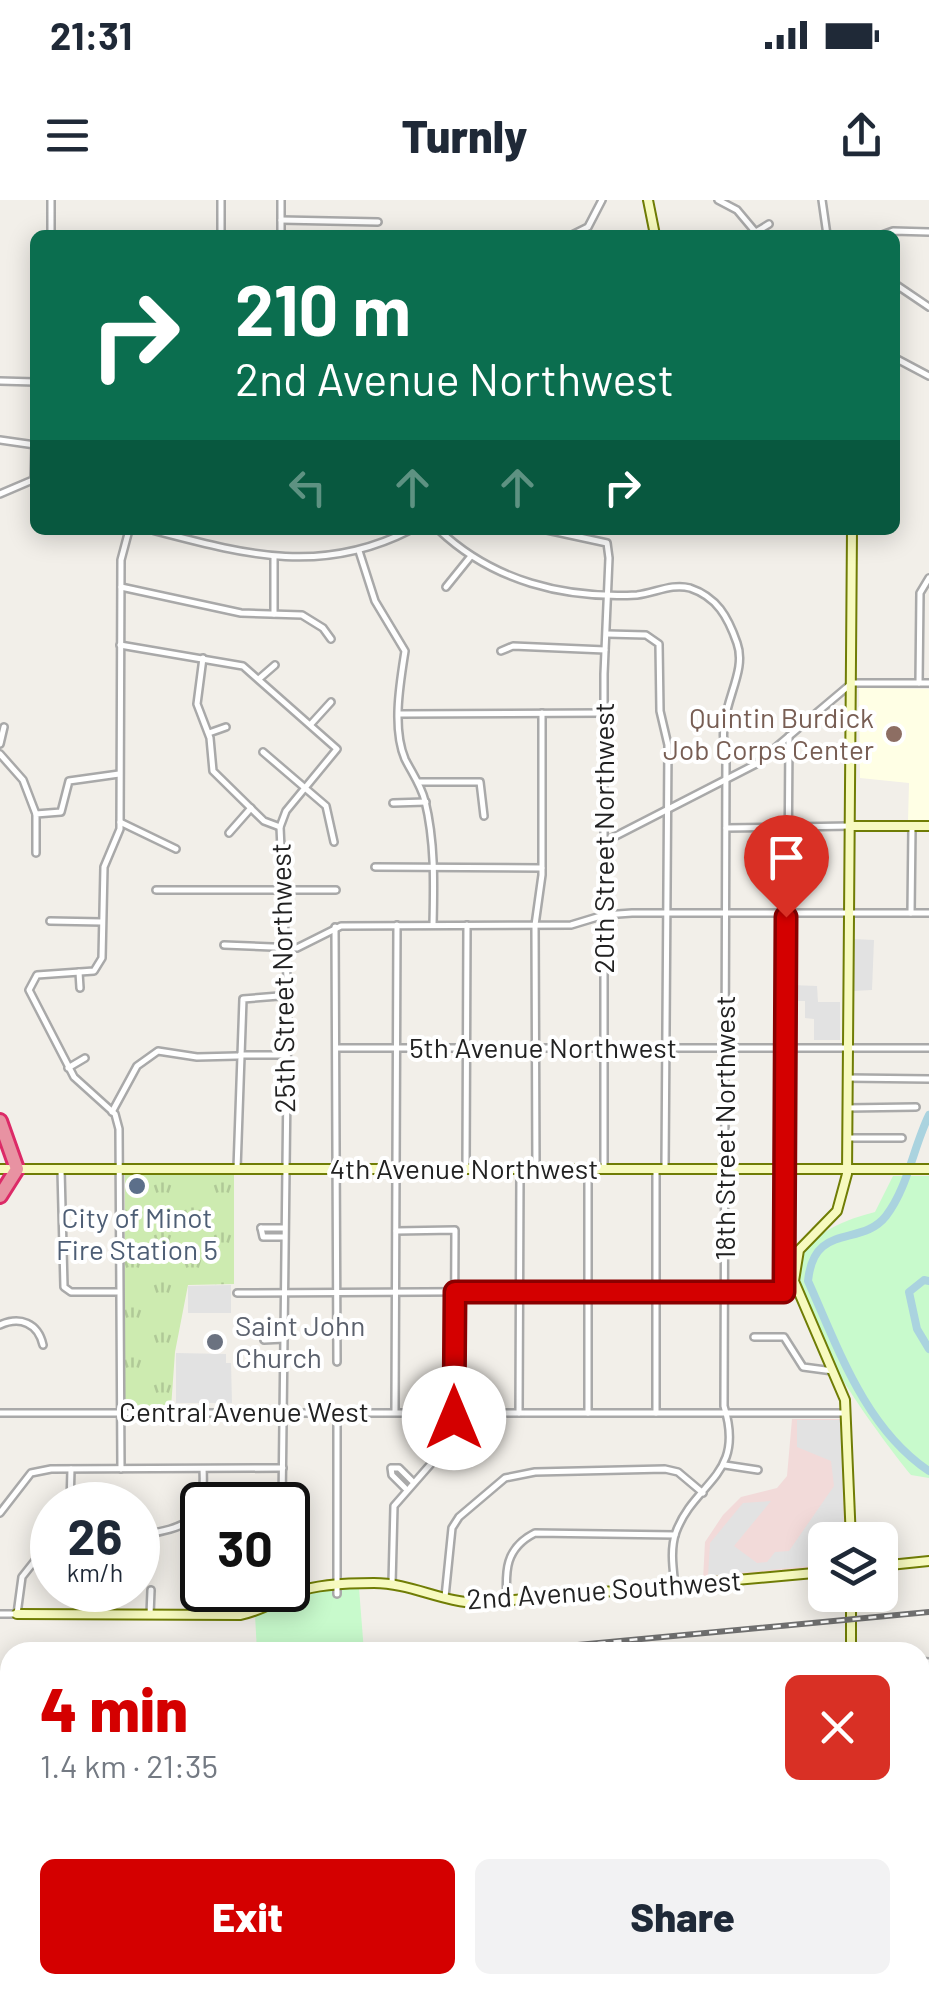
<!DOCTYPE html>
<meta charset="utf-8">
<style>
body{margin:0;font-family:Barlow,sans-serif;background:#f2f2f3;color:#1f2937;height:100vh;display:flex;flex-direction:column;font-size:38px;white-space:nowrap}
*{box-sizing:border-box;margin:0}
p{font-size:32px;color:#747a83}
.icon{flex:none;width:55px;height:55px;fill:none;stroke:currentColor;stroke-width:2;stroke-linecap:round;stroke-linejoin:round}
.map{position:relative;flex:1;overflow:hidden}
.drawer{position:absolute;left:0px;top:1442px;width:930px;height:352px;display:flex;flex-direction:column;background:#fff;border-radius:30px 30px 0 0;box-shadow:0 5px 25px #0003}
.drawer>*{flex:none}
.guide{position:absolute;left:30px;top:30px;width:870px;height:305px;border-radius:15px;box-shadow:0 5px 25px #0003;background:#0b6e4f;color:#fff;overflow:hidden}
.buttons{position:absolute;left:808px;top:1322px;display:grid;gap:20px}
.buttons a{display:grid;place-items:center;width:90px;height:90px;border-radius:15px;background:#fff;box-shadow:0 5px 25px #0003;font-size:50px}
.speed{position:absolute;left:30px;top:1282px;display:flex;gap:20px;font-size:50px;font-weight:700;text-align:center}
.speed>*{display:grid;place-content:center;width:130px;height:130px;border-radius:50%;background:#fff;box-shadow:0 5px 25px #0003;line-height:1}
.speed small{font-size:25px;font-weight:400}
.speed .limit{border:5px solid #111;border-radius:15px;background:#fff;color:#111}
.pin{position:absolute;display:grid;place-items:center;width:85px;height:85px;color:#fff;margin:-102px -42px;border-radius:50% 50% 50% 0;rotate:-45deg;box-shadow:0 0 10px #0007}
.pin .icon{rotate:45deg}
.me{position:absolute;width:110px;margin:-55px;rotate:0deg;stroke-linejoin:round;filter:drop-shadow(0 0 8px #0008)}
.turn{display:flex;align-items:center;gap:35px;height:210px;padding:0 40px;font-size:45px}
.turn .icon{width:130px;height:130px;stroke-width:2.5}
.turn b{display:block;font-size:70px;line-height:85px}
.lanes{display:flex;align-items:center;height:95px;padding:0 40px;background:#0003;justify-content:center;gap:50px;direction:ltr}
.lanes .off{opacity:.35}
.round{display:grid;place-items:center;flex:none;width:105px;height:105px;border-radius:15px;background:#f2f2f3}
.headline{display:flex;align-items:center;justify-content:space-between;height:170px;padding:0 40px}
h1{font-size:60px;font-weight:800;line-height:75px;color:#d40000}
.cta{display:flex;gap:20px;margin-top:auto;padding:20px 40px}
.cta a{flex:1;height:115px;border-radius:15px;background:#d40000;color:#fff;font-size:40px;font-weight:800;line-height:115px;text-align:center}
.cta a+a{background:#f2f2f3;color:#1f2937}
.status{display:flex;justify-content:space-between;align-items:center;height:70px;padding:0 50px;background:#fff;direction:ltr}
.status svg{height:28px;fill:currentColor}
header{display:flex;justify-content:space-between;align-items:center;height:130px;padding:0 40px;background:#fff;font-size:45px;font-weight:800}
.map>svg:first-child{display:block}
.commercial{fill:#f2dad9}
.education{fill:#ffffe5}
.grass{fill:url(#grass-tufts)}
.park{fill:#c8facc}
.parking{fill:#e2e2e2}
.lines{fill:none;stroke-linecap:round;stroke-linejoin:round}
.river{stroke:#aad3df;stroke-width:8}
.street-casing{stroke:#a9a9a9;stroke-width:10}
.secondary-casing{stroke:#707d05;stroke-width:12}
.highway-casing{stroke:#dc2a67;stroke-width:18}
.street{stroke:#fff;stroke-width:5}
.secondary{stroke:#f7fabf;stroke-width:8}
.highway{stroke:#e892a2;stroke-width:12}
.rail-casing{stroke:#707070;stroke-width:6}
.rail{stroke:#fff;stroke-width:2.5;stroke-dasharray:8;stroke-linecap:butt}
.route-casing{stroke:#8a0000;stroke-width:25}
.route{stroke:#d40000;stroke-width:18}
.education-dot{fill:#8d6e63;stroke:#fff;stroke-width:4}
.service-dot{fill:#5c6f8a;stroke:#fff;stroke-width:4}
.worship-dot{fill:#6b7280;stroke:#fff;stroke-width:4}
.labels{text-anchor:middle;stroke-width:8;stroke-linejoin:round;paint-order:stroke}
.education-label{font-size:28px;fill:#785e54;stroke:#fff;text-anchor:end}
.street-label{font-size:28px;fill:#222;stroke:#fff}
.service-label{font-size:28px;fill:#4e5e75;stroke:#fff}
.worship-label{font-size:28px;fill:#5b616d;stroke:#fff;text-anchor:start}
</style>
<div class="status"><b>21:31</b><svg viewBox="0 0 49 12"><path d="M0 12V9h3v3zM5 12V6h3v6zM10 12V3h3v9zM15 12V0h3v12zM26 1h20v11H26zM47 4h2v5h-2z"/></svg></div>
<header><svg class="icon" aria-label="menu" viewBox="0 0 24 24"><path d="M4 6h16M4 12h16M4 18h16"/></svg>Turnly<svg class="icon" aria-label="share" viewBox="0 0 24 24"><path d="M12 15V3M7 8l5-5 5 5M5 13v7h14v-7"/></svg></header>
<div class="map">
<svg width="929" height="1794" viewBox="0 0 929 1794">
<defs>
<pattern id="grass-tufts" width="24" height="20" patternUnits="userSpaceOnUse" patternTransform="scale(2.5)"><rect width="24" height="20" fill="#cdebb0"/><path d="M3 7l-1-3M5 7V3M7 7l1-3M15 17l-1-3M17 17v-4M19 17l1-3" fill="none" stroke="#b0c997"/></pattern>
</defs>
<rect width="100%" height="100%" fill="#f2efe9"/>
<!-- commercial -->
<polygon class="commercial" points="792,1219 844,1219 846,1340 825,1340 825,1368 703,1380 705,1342 723,1315 741,1297 777,1288 787,1276"/>
<!-- education -->
<polygon class="education" points="859,488 929,489 929,622 908,622 909,583 860,578"/>
<!-- grass -->
<g class="grass">
<polygon points="125,973 234,973 234,1084 188,1085 175,1152 171,1208 124,1205"/>
<polygon points="124,1785 832,1785 837,1794 128,1794"/>
</g>
<!-- park -->
<g class="park">
<path d="M893,976H929V1278L911,1275C880,1236 784,1111 801,1061C811,1032 847,1019 875,1012Z"/>
<polygon points="359,1388 364,1452 257,1452 255,1415 301,1392"/>
<polygon points="10,1510 10,1736 0,1739 0,1511"/>
</g>
<!-- parking -->
<g class="parking">
<polygon points="853,739 874,740 872,790 853,791"/>
<polygon points="791,785 817,786 818,802 840,802 840,840 814,840 814,819 805,818 805,801 790,801"/>
<polygon points="231,1085 231,1113 188,1113 188,1086"/>
<polygon points="176,1153 226,1154 226,1163 231,1163 232,1203 176,1203"/>
<polygon points="797,1220 842,1220 844,1340 825,1340 822,1357 808,1359 808,1366 708,1376 710,1343 743,1303 771,1301 734,1346 757,1363 767,1362 775,1352 789,1351 834,1286 831,1261 797,1247"/>
</g>
<g class="lines">
<!-- river -->
<g class="river">
<path d="M929,915C913,948 908,987 886,1016C861,1048 814,1021 808,1081C838,1148 865,1228 929,1271"/>
<polyline points="929,1081 924,1080 909,1092 917,1129 929,1149"/>
</g>
<defs>
<g id="street">
<polyline points="51,0 51,35"/>
<polyline points="221,0 221,35"/>
<polyline points="281,0 281,35"/>
<polyline points="718,0 737,10 758,35"/>
<polyline points="822,0 827,35"/>
<polyline points="281,20 378,22"/>
<polyline points="756,32 769,24"/>
<polyline points="572,35 588,27 602,0"/>
<polyline points="882,35 893,31 929,32"/>
<polyline points="895,84 929,107"/>
<polyline points="895,158 929,176"/>
<polyline points="0,181 35,182"/>
<polyline points="0,240 35,245"/>
<polyline points="34,279 35,244"/>
<polyline points="0,294 35,279"/>
<path d="M152,330C244,354 320,376 410,330"/>
<path d="M439,330C493,381 564,399 637,395C655,393 672,383 690,388C717,397 728,417 737,443C749,476 714,510 726,555L724,1206C746,1276 695,1281 676,1332C670,1349 673,1368 675,1386"/>
<polyline points="547,330 607,343 609,358 604,474 604,969"/>
<path d="M359,351L375,401L405,451C400,483 392,528 405,559C412,573 421,585 425,601C435,641 434,684 433,725"/>
<polyline points="274,357 274,414"/>
<polyline points="121,387 241,413 302,415 323,428 331,439"/>
<polyline points="446,387 471,356"/>
<polyline points="607,434 646,435 659,444 660,511 668,545 665,969"/>
<polyline points="120,445 243,466 337,549 286,611 280,627 288,800 282,1305"/>
<polyline points="501,451 513,446 605,450"/>
<polyline points="203,458 197,504 210,538 213,571 264,621 280,627"/>
<polyline points="260,478 275,465"/>
<polyline points="919,483 920,393 929,378"/>
<polyline points="400,514 604,513"/>
<polyline points="311,524 331,502"/>
<polyline points="209,533 226,527"/>
<polyline points="0,544 4,527"/>
<polyline points="263,552 326,606 334,642"/>
<polyline points="0,554 23,580 36,614"/>
<polyline points="419,582 480,582 484,616"/>
<polyline points="393,603 426,602"/>
<polyline points="120,622 176,649"/>
<polyline points="726,628 851,626"/>
<polyline points="229,633 251,608"/>
<polyline points="604,642 756,564 852,483 929,483"/>
<polyline points="36,653 36,614 61,612 69,581 119,574"/>
<polyline points="375,667 542,668"/>
<polyline points="156,690 336,690"/>
<polyline points="911,713 912,627"/>
<polyline points="50,721 102,722"/>
<polyline points="335,727 337,1162"/>
<polyline points="224,745 297,748 341,726 571,725 604,715 632,713 929,713"/>
<polyline points="79,772 80,788"/>
<polyline points="338,848 929,848"/>
<polyline points="240,855 286,855"/>
<polyline points="68,868 85,858"/>
<polyline points="847,878 929,879"/>
<polyline points="847,908 916,907"/>
<polyline points="112,912 137,866 158,851 197,857 237,856"/>
<polyline points="847,938 902,938"/>
<polyline points="237,969 243,799 279,796 288,800"/>
<polyline points="466,969 467,725"/>
<polyline points="588,969 588,1213"/>
<polyline points="61,970 64,1087 71,1092 117,1092"/>
<polyline points="536,970 535,725 542,675 542,513"/>
<polyline points="261,1028 263,1037 283,1037"/>
<polyline points="261,1028 283,1028"/>
<polyline points="785,1092 789,536"/>
<polyline points="237,1093 796,1090"/>
<path d="M0,1125C20,1116 38,1123 43,1145"/>
<polyline points="754,1137 784,1137 803,1167 833,1171"/>
<polyline points="264,1140 284,1139"/>
<polyline points="337,1212 337,1394"/>
<polyline points="395,1212 397,725"/>
<polyline points="0,1213 845,1213"/>
<polyline points="519,1213 520,971"/>
<polyline points="656,1213 656,970"/>
<polyline points="725,1265 758,1270"/>
<polyline points="121,1269 119,929 115,914 74,877 29,790 37,775 94,771 102,758 104,667 120,629 121,360 129,330"/>
<polyline points="405,1288 392,1275 391,1268 399,1268 412,1281"/>
<polyline points="70,1305 71,1269"/>
<polyline points="0,1313 31,1273 51,1269 283,1268"/>
<path d="M138,1336C186,1327 206,1324 203,1269"/>
<polyline points="392,1384 394,1306 450,1242 454,1228 455,1030 396,1031"/>
<polyline points="445,1397 452,1328 459,1317 505,1278 535,1272 665,1269 678,1272 703,1293"/>
<path d="M507,1401C505,1371 505,1348 535,1333L675,1335"/>
<polyline points="0,1414 17,1414 22,1377 52,1339"/>
<polyline points="85,1415 86,1390"/>
<polyline points="150,1415 151,1390"/>
<polyline points="215,1415 217,1390"/>
<polyline points="920,1461 929,1462"/>
<polyline points="920,1506 929,1506"/>
<polyline points="920,1556 929,1557"/>
<polyline points="0,1634 10,1641"/>
<polyline points="920,1663 929,1649 929,1606"/>
</g>
<g id="secondary">
<polyline points="648,0 655,35"/>
<polyline points="851,626 929,626"/>
<polyline points="0,969 929,969"/>
<polyline points="851,1340 845,1200 794,1081 799,1050 837,1011 847,974 852,330"/>
<polyline points="880,1366 929,1361"/>
<path d="M17,1414L240,1415C262,1411 276,1400 297,1392C318,1384 351,1383 374,1383C411,1383 443,1403 480,1403L825,1372"/>
<polyline points="851,1452 851,1395"/>
<polyline points="920,1732 929,1739"/>
</g>
<polyline id="highway" points="0,921 17,969 0,996"/>
</defs>
<!-- street casing -->
<use href="#street" class="street-casing"/>
<!-- secondary casing -->
<use href="#secondary" class="secondary-casing"/>
<!-- highway casing -->
<use href="#highway" class="highway-casing"/>
<!-- street -->
<use href="#street" class="street"/>
<!-- secondary -->
<use href="#secondary" class="secondary"/>
<!-- highway -->
<use href="#highway" class="highway"/>
<defs>
<g id="rail">
<polyline points="502,1452 929,1412"/>
<polyline points="0,1500 10,1499"/>
</g>
</defs>
<!-- rail casing -->
<use href="#rail" class="rail-casing"/>
<!-- rail -->
<use href="#rail" class="rail"/>
</g>
<g class="lines">
<defs>
<polyline id="route" points="454,1218 455,1092 784,1092 786,717"/>
</defs>
<!-- route casing -->
<use href="#route" class="route-casing"/>
<!-- route -->
<use href="#route" class="route"/>
</g>
<!-- markers -->
<circle class="education-dot" cx="894" cy="534" r="10"/>
<circle class="service-dot" cx="137" cy="986" r="10"/>
<circle class="worship-dot" cx="215" cy="1142" r="10"/>
<g class="labels">
<!-- education labels -->
<g class="education-label">
<text x="874" y="528">Quintin Burdick<tspan x="874" dy="32">Job Corps Center</tspan></text>
</g>
<!-- street labels -->
<g class="street-label">
<text transform="translate(604 638) rotate(-90)" y="10">20th Street Northwest</text>
<text transform="translate(283 778) rotate(-91)" y="10">25th Street Northwest</text>
<text x="543" y="858">5th Avenue Northwest</text>
<text transform="translate(725 928) rotate(-90)" y="10">18th Street Northwest</text>
<text x="464" y="979">4th Avenue Northwest</text>
<text x="244" y="1222">Central Avenue West</text>
<text transform="translate(604 1390) rotate(-4)" y="10">2nd Avenue Southwest</text>
</g>
<!-- service labels -->
<g class="service-label">
<text x="137" y="1028">City of Minot<tspan x="137" dy="32">Fire Station 5</tspan></text>
</g>
<!-- worship labels -->
<g class="worship-label">
<text x="235" y="1136">Saint John<tspan x="235" dy="32">Church</tspan></text>
</g>
</g>
</svg>
<div class="buttons">
<a><svg class="icon" aria-label="layers" viewBox="0 0 24 24"><path d="M12 4l9 5-9 5-9-5zM3 14l9 5 9-5"/></svg></a>
</div>
<div class="speed"><div>26<small>km/h</small></div><div class="limit">30</div></div>
<div class="pin" style="left:786px;top:717px;background:#d93025"><svg class="icon" aria-label="arrive" viewBox="0 0 24 24"><path d="M6 21V4h12l-3 4 3 4H6"/></svg></div>
<svg class="me" style="left:454px;top:1218px" viewBox="-20 -20 40 40"><circle r="19" fill="#fff"/><path d="M0-13L10 11 0 6-10 11z" fill="#d40000"/></svg>
<div class="guide">
<div class="turn"><svg class="icon" aria-label="right" viewBox="0 0 24 24"><path d="M7 20v-9h11M14 6l5 5-5 5"/></svg><div><b>210 m</b>2nd Avenue Northwest</div></div>
<div class="lanes"><svg class="icon off" aria-label="left" viewBox="0 0 24 24"><path d="M17 20v-9H6M10 6l-5 5 5 5"/></svg><svg class="icon off" aria-label="ahead" viewBox="0 0 24 24"><path d="M12 20V5M6 11l6-6 6 6"/></svg><svg class="icon off" aria-label="ahead" viewBox="0 0 24 24"><path d="M12 20V5M6 11l6-6 6 6"/></svg><svg class="icon" aria-label="right" viewBox="0 0 24 24"><path d="M7 20v-9h11M14 6l5 5-5 5"/></svg></div>
</div>
<section class="drawer">
<div class="headline"><div><h1>4 min</h1><p>1.4 km · 21:35</p></div><a class="round" style="background:#d93025;color:#fff"><svg class="icon" aria-label="close" viewBox="0 0 24 24"><path d="M6 6l12 12M18 6L6 18"/></svg></a></div>
<div class="cta"><a>Exit</a><a>Share</a></div>
</section>
</div>
